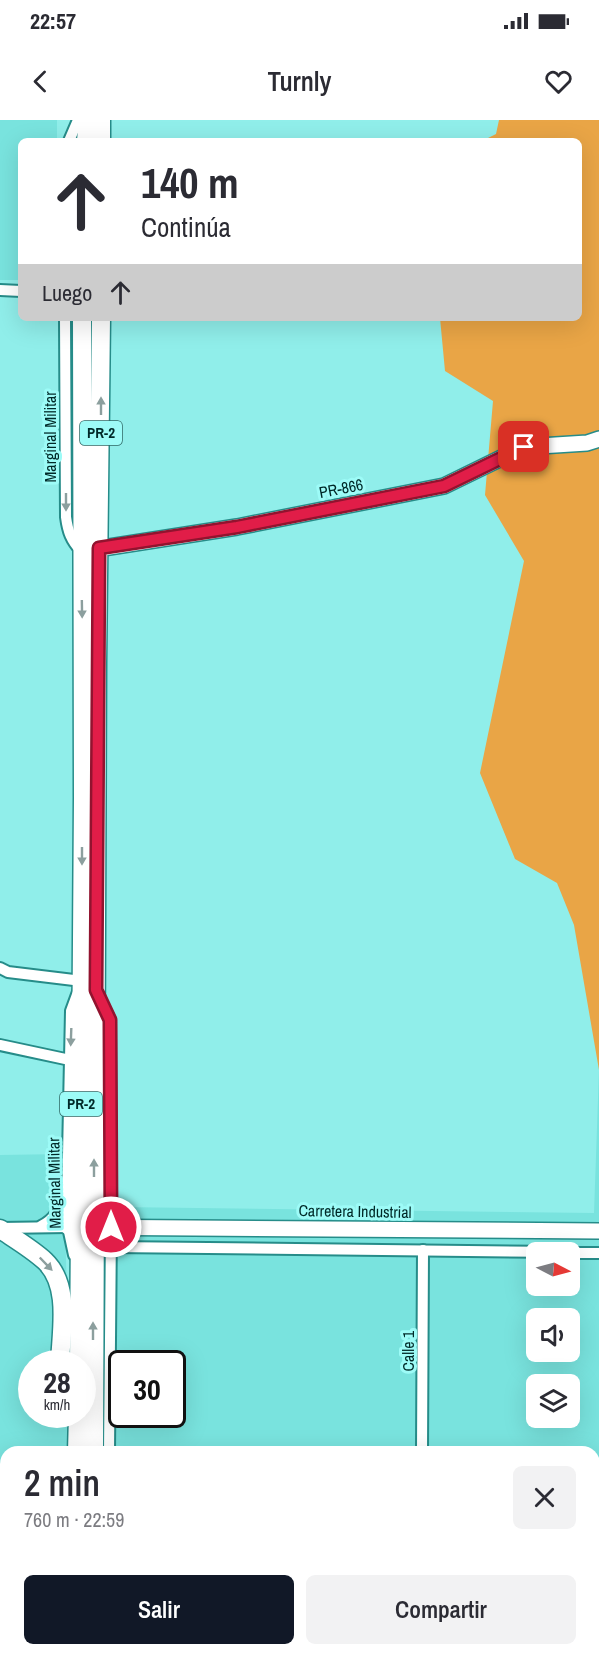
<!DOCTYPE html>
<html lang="es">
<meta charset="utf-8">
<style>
body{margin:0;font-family:"Archivo Narrow",sans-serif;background:#f2f2f3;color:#2b2b33;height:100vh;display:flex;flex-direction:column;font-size:22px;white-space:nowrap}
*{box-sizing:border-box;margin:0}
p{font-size:20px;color:#7c7c81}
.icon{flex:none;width:33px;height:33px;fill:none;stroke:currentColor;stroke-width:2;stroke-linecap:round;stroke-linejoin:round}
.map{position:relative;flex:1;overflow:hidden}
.details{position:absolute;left:0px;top:1326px;width:600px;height:210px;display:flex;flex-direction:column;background:#fff;border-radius:18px 18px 0 0;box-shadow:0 6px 24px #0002}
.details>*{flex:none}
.hud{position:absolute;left:18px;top:18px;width:564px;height:183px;border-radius:9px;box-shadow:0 6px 24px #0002;background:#fff;color:#2b2b33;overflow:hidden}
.needle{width:39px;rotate:96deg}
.controls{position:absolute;left:526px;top:1122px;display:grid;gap:12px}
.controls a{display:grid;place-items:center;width:54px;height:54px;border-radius:9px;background:#fff;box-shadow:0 6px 24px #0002;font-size:30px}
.speed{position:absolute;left:18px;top:1230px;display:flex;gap:12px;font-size:30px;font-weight:700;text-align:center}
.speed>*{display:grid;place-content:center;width:78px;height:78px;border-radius:50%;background:#fff;box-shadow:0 6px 24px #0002;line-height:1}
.speed small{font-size:15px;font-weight:400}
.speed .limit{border:3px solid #111;border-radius:9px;background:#fff;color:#111}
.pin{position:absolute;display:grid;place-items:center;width:51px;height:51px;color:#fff;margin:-26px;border-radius:12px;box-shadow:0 3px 9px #0006}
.me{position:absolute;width:66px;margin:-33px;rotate:0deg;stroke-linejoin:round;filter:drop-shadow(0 0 4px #0008)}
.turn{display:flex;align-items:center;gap:21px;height:126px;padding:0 24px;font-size:27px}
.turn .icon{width:78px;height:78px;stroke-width:2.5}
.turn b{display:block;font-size:42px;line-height:51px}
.then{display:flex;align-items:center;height:57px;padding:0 24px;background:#0003;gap:12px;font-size:22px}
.round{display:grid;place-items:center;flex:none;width:63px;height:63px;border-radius:9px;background:#f2f2f3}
.overview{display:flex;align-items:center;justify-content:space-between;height:102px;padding:0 24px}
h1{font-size:36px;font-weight:600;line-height:45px}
.primary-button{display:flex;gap:12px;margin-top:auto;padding:12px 24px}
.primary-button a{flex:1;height:69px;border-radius:9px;background:#111827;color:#fff;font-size:24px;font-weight:600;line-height:69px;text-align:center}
.primary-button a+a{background:#f2f2f3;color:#2b2b33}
.status{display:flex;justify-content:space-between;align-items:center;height:42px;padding:0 30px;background:#fff;direction:ltr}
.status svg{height:16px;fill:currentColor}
header{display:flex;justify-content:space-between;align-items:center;height:78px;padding:0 24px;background:#fff;font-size:27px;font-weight:600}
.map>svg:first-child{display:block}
.built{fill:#79e3de;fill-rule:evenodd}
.green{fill:#e9a546}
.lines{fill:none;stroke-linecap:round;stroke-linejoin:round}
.street-casing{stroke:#268c89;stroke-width:14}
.secondary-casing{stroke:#268c89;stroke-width:18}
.primary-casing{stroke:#268c89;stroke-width:21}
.street{stroke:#fff;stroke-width:10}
.secondary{stroke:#fff;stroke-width:15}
.primary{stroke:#fff;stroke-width:18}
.oneway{fill:#8c9f9e}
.route-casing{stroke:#92132f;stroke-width:15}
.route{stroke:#e11d48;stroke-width:10}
.labels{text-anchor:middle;stroke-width:6;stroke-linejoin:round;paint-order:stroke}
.shield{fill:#9dfbf7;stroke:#2f6866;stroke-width:1.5}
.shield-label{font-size:15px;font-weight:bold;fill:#002928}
.street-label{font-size:16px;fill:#002928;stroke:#9dfbf7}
</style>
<div class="status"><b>22:57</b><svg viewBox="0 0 49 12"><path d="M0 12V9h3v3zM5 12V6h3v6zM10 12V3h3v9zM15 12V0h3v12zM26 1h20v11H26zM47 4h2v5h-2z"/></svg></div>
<header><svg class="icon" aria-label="back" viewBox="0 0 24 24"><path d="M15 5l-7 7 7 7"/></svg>Turnly<svg class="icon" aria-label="heart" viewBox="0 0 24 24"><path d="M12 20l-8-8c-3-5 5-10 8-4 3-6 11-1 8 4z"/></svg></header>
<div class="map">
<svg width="599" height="1536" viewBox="0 0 599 1536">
<rect width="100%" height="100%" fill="#90eeea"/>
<!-- built -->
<g class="built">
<polygon points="0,0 57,0 57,21 21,21 21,160 0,160"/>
<path d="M599,950V1536H350L349,1530H594V1332H115L118,1087L594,1093ZM537,1132H570V1166H537ZM537,1198H570V1232H537ZM122,1244H172V1294H122ZM537,1264H570V1298H537Z"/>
<polygon points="63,1034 69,1243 32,1244 32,1294 69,1295 68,1332 6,1332 6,1408 0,1407 0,1035"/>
</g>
<!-- green -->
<polygon class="green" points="499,0 599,0 599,950 574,805 557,763 515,739 480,653 524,441 485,375 493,281 445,251 440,198 579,198 579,21 482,21 496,14"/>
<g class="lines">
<defs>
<g id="street">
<polyline points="69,21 78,0"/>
<polyline points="0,170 21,171"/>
<path d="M65,198L66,397C68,412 71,420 81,431"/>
<polyline points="0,848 8,852 82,861 71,891 67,1084 68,1107 74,1135"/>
<polyline points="98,876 110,900 111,1107 109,1332"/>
<polyline points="0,925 70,940"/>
<path d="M41,1106C55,1099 58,1091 63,1077"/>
<polyline points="0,1108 68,1107"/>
<polyline points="111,1127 564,1132"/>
<polyline points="570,1133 599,1133"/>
<polyline points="422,1332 423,1130"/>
<polyline points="594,1407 599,1408"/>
</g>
<g id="secondary">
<polyline points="90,430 237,407 444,366 524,327 587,323 599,319"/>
<polyline points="68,1107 599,1111"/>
<polyline points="76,1536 76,1530"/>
</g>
<g id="primary">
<polyline points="86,21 88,0"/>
<polyline points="101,21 101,0"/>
<path d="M0,1109C15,1119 32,1129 45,1141C71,1166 61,1211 60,1244"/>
<polyline points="79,1244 83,677 82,198"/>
<polyline points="77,1332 78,1294"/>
<polyline points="94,1332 97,544 101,198"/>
<polyline points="112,1530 114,1536"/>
<polyline points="129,1530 131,1536"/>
</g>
</defs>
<!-- street casing -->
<use href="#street" class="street-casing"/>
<!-- secondary casing -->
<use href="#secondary" class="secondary-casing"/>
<!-- primary casing -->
<use href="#primary" class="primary-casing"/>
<!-- street -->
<use href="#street" class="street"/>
<!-- secondary -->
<use href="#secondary" class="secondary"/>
<!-- primary -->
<use href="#primary" class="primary"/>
</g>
<!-- one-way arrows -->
<defs><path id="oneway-solid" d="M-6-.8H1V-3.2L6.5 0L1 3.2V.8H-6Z" transform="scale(1.5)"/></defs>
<g class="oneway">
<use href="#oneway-solid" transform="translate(101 286) rotate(-90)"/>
<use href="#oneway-solid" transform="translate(66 382) rotate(90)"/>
<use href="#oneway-solid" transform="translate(82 489) rotate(89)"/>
<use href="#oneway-solid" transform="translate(82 736) rotate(90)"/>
<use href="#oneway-solid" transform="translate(71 917) rotate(92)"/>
<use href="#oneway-solid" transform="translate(94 1048) rotate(-90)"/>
<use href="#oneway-solid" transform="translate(46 1144) rotate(46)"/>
<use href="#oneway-solid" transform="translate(93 1211) rotate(-90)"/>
</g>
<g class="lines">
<defs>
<polyline id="route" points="111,1107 110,900 96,870 99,428 237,407 444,366 524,327"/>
</defs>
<!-- route casing -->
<use href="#route" class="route-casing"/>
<!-- route -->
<use href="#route" class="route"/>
</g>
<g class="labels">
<!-- shield labels -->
<g class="shield">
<rect x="80" y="301" width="42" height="24" rx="4.5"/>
<rect x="60" y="972" width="42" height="24" rx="4.5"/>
</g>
<g class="shield-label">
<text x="101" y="318">PR-2</text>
<text x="81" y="989">PR-2</text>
</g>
<!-- street labels -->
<g class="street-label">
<text transform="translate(50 317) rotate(-90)" y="6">Marginal Militar</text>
<text transform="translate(341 368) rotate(-11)" y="6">PR-866</text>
<text transform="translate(54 1063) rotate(-91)" y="6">Marginal Militar</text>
<text transform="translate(355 1091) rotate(1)" y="6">Carretera Industrial</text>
<text transform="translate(408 1231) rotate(-90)" y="6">Calle 1</text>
</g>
</g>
</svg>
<div class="controls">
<a><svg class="needle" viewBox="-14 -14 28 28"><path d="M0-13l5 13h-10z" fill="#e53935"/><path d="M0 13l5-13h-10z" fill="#7c7c81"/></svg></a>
<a><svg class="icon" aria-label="sound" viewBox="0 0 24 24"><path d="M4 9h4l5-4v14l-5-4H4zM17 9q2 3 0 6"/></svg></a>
<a><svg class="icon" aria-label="layers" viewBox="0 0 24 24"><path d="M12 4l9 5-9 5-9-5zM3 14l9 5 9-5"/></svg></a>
</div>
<div class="speed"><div>28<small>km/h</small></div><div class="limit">30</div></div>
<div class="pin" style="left:524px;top:327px;background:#d93025"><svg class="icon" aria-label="arrive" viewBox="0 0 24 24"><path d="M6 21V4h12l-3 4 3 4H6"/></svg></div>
<svg class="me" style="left:111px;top:1107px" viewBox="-20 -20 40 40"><circle r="17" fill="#e11d48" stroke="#fff" stroke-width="3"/><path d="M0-11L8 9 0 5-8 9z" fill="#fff"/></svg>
<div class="hud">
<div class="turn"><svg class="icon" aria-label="ahead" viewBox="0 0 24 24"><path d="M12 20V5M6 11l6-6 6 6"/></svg><div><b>140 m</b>Continúa</div></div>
<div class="then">Luego<svg class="icon" aria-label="ahead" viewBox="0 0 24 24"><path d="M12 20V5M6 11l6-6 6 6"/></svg></div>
</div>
<section class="details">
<div class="overview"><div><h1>2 min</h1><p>760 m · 22:59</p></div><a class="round"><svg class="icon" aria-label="close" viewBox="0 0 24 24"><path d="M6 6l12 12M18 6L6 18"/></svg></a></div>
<div class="primary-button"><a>Salir</a><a>Compartir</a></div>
</section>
</div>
